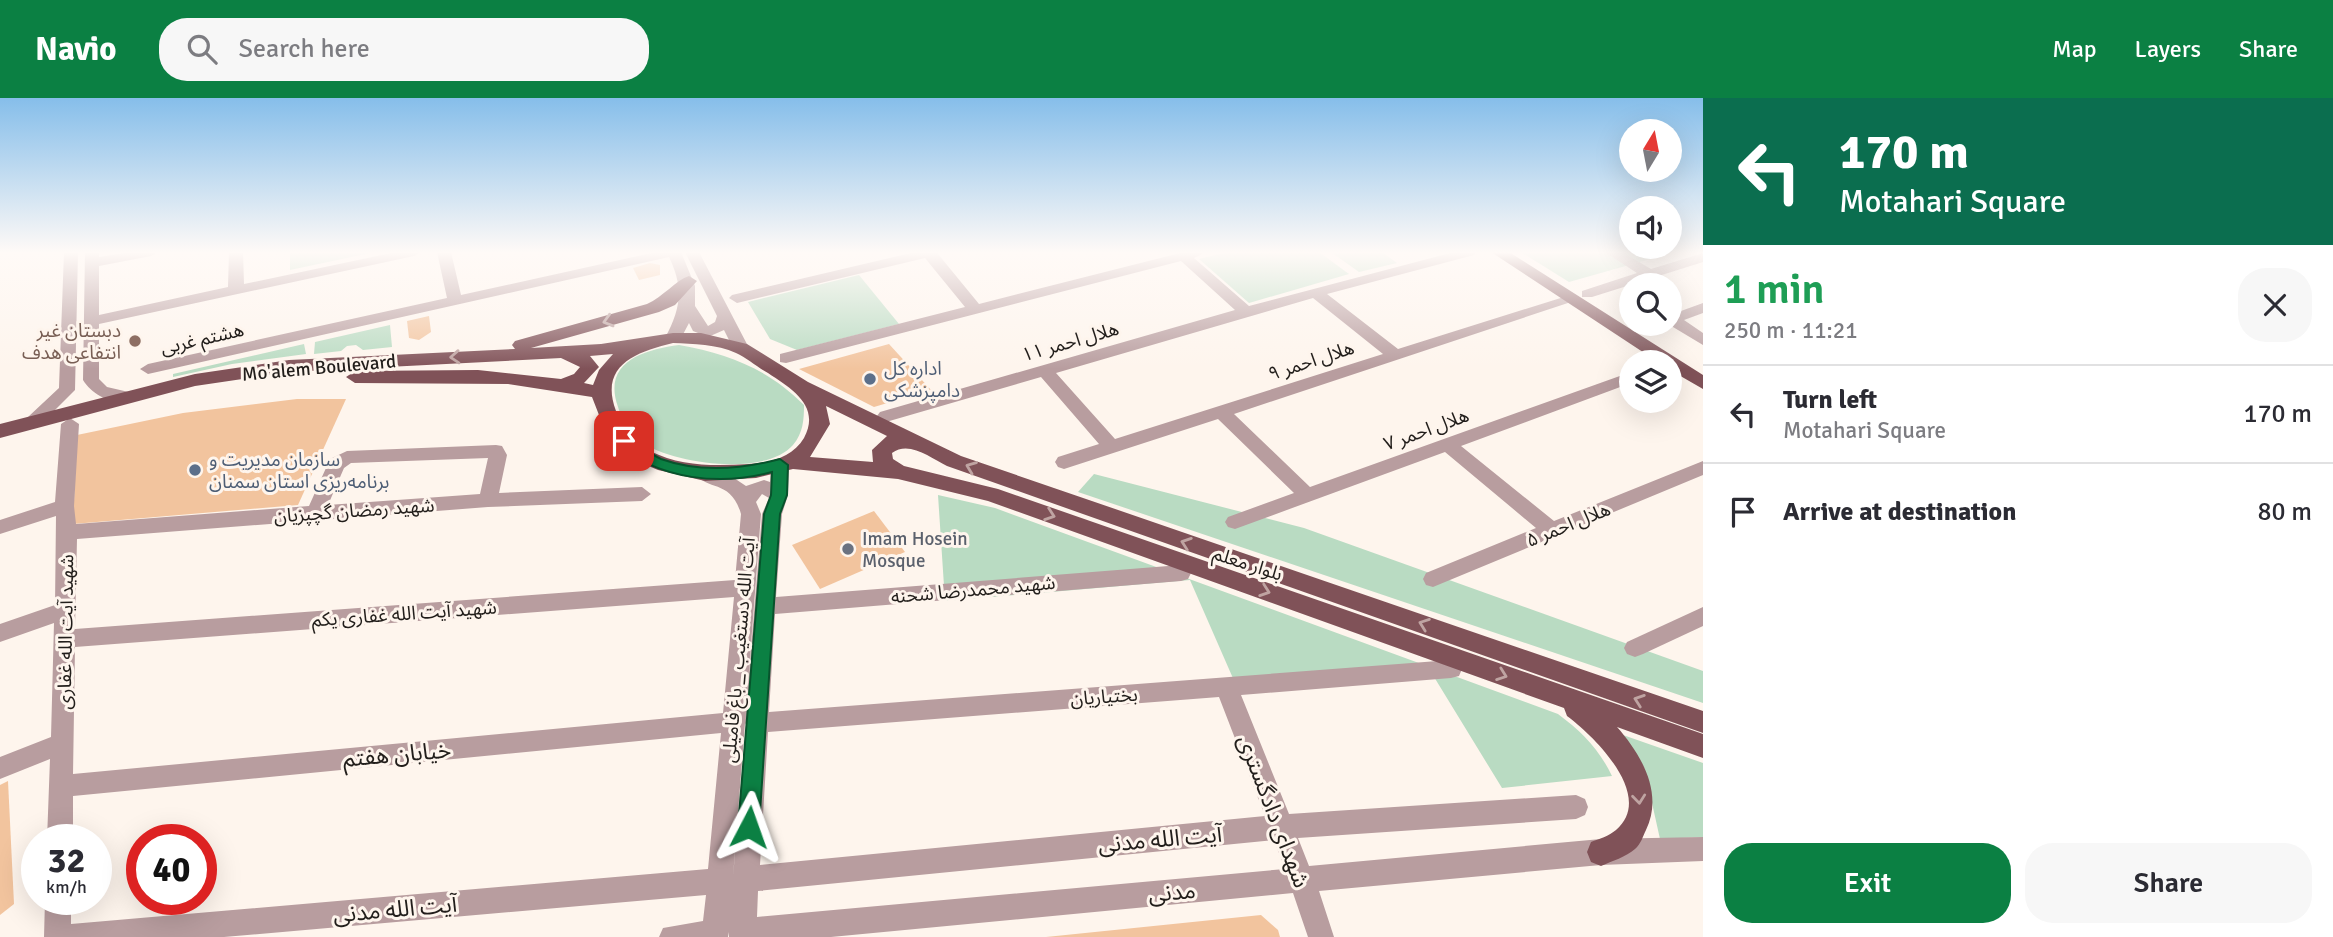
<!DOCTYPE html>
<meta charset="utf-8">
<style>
body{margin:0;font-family:Signika,"Noto Sans Arabic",sans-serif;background:#f7f7f7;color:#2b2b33;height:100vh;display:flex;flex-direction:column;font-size:26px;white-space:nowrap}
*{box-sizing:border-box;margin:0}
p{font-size:23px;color:#7c7c81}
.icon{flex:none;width:38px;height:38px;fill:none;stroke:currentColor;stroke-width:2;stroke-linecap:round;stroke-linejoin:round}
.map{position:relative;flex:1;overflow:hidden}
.side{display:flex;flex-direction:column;background:#fff;width:630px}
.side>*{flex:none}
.hud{background:#0b6e4f;color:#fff;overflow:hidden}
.needle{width:46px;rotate:10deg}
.controls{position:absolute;left:1619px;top:21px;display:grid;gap:14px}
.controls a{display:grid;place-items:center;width:63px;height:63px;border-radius:50%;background:#fff;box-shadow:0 7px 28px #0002;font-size:35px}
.speed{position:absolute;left:21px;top:726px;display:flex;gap:14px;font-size:35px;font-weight:700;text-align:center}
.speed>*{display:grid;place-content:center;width:91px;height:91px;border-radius:50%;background:#fff;box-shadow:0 7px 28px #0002;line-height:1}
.speed small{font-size:18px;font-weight:400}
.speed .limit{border:10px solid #d22;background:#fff;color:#111}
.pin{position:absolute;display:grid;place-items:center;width:60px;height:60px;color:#fff;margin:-30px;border-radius:14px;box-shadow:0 4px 10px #0006}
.me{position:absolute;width:77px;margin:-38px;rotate:4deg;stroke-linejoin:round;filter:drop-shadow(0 0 5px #0008)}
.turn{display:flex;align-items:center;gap:24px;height:147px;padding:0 21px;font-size:32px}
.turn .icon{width:91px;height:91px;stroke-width:2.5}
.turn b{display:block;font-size:49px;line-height:60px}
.round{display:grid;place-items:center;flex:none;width:74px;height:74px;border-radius:28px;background:#f7f7f7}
.head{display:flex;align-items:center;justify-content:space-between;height:119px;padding:0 21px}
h1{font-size:42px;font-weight:600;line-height:52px;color:#1e9e55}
.button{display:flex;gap:14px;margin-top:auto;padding:14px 21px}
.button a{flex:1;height:80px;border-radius:28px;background:#0b8043;color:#fff;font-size:28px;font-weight:600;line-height:80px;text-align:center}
.button a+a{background:#f7f7f7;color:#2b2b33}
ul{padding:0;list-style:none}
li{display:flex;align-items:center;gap:21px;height:98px;padding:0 21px;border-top:2px solid #e1e1e2}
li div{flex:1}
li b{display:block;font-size:26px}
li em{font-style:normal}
header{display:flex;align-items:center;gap:42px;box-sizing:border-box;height:98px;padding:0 35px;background:#0b8043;color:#fff}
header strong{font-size:33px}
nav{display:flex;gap:38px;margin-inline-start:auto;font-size:24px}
.search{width:490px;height:63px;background:#f7f7f7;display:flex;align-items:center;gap:18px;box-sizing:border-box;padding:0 24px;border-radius:28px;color:#7c7c81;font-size:26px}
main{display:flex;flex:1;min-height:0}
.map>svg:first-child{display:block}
.green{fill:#b9dbc2}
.building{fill:#f2c49e}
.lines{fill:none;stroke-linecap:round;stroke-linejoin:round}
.minor{fill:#b89d9f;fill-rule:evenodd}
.major{fill:#805258;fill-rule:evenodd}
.oneway{stroke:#bfa4a2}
.route{fill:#0b8043;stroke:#07532c;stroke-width:2}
.education-dot{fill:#8d6e63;stroke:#fef5ed;stroke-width:2.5}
.service-dot{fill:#5c6f8a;stroke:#fef5ed;stroke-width:2.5}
.worship-dot{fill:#6b7280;stroke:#fef5ed;stroke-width:2.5}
.labels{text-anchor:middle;stroke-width:6;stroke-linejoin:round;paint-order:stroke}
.education-label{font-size:19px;fill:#785e54;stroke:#fef5ed;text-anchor:end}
.street-label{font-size:19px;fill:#221e1b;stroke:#fef5ed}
.service-label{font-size:19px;fill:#4e5e75;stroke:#fef5ed;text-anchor:start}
.worship-label{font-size:19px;fill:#5b616d;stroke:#fef5ed;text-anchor:start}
.near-street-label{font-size:23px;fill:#221e1b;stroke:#fef5ed}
</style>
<header>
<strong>Navio</strong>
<div class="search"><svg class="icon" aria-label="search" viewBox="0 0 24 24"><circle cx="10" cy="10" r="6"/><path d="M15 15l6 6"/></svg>Search here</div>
<nav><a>Map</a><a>Layers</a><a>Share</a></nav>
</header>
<main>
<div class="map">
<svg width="1703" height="839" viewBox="0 0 1703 839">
<rect width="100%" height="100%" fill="#fef5ed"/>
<!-- green -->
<g class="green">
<polygon points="290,154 375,154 290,172"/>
<polygon points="1228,154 1319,154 1349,176 1249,205 1199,161"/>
<polygon points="1331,154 1382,154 1397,165 1359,174"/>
<polygon points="1521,154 1675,154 1569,184"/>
<polygon points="859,177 899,226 797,252 770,241 748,204"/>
<polygon points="390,227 392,249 363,252 356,247 347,248 341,253 314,256 315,244"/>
<polygon points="304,246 306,256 232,266 173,279 173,276"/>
<path d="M679,247C729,256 768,271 804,307C804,322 803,335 793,347C765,379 673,366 641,344C631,337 622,322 618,309C602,264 643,252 679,247Z"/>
<polygon points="1094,376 1304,430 1703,573 1703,605 1078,394"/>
<path d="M938,397L995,410L1558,616C1582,634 1599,651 1612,678L1502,690L1431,574L1239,594L1190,482L945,503Z"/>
<polygon points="1623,637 1703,665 1703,739 1660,741 1644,669"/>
</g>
<!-- building -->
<g class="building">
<polygon points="650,165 660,167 660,177 639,182 633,170"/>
<polygon points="429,218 431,234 419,242 409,240 407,223"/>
<polygon points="889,246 931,292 874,309 799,271"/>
<polygon points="297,301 346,301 298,407 73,426 77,337 183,315"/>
<polygon points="874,413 905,454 820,491 792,447"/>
<polygon points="8,683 14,806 0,817 0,687"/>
<polygon points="1261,817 1278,832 1280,839 1046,839"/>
</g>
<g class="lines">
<!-- minor -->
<g class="minor">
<polygon points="64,154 78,154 75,292 40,327 34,329 25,323 28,319 59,290"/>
<path d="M85,154H99V159L130,154H158L151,158L99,168V217L228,189L229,154H243L244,186L396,154H421L414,158L99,226V281L107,289L133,295L136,299L133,303C114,308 93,298 83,282Z"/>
<path d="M437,154H451L461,197L656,154H681L695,188V208L708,228L715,224L717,218L685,154H699L749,250L741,255L735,254L724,232L708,239L693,233L689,225L679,244H667L665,240C681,210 684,190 669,159L148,276L140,271L148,266L447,200Z"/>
<path d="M915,154H939L938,156L979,206L1184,154H1206L1194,160L1249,208L1454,154H1476L1474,157L1327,196L1398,251L1567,198L1572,196L1580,201L1234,316L1310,389L1631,274V285L1461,348L1554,423L1703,363V377L1433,489L1426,487L1423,481L1426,475L1536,430L1445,354L1235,431L1228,429L1225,424L1228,419L1294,395L1218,321L1064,371L1058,369L1055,364L1058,359L1099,346L1041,279L886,324L877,318L880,314L1235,212L1181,163L786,265L780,264V256L965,209L925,160L737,205L729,200L732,197ZM1313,200L1383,256L1115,341L1056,275Z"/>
<polygon points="1605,154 1622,154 1651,171 1703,155 1703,164 1592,199 1582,199 1582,193 1637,175"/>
<polygon points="1703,205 1703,215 1684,222 1703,235 1703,247 1668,226 1670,217"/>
<path d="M70,320L79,326L74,408L76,426L309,408L330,361L347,353L496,347L502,348L507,357L499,395L642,389L651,396L642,403L488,409L77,441L75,531L735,482L741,416C731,381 707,393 696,376L705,369L728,376L746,388L764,382L770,384L771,367L780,360L789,367L788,397L782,416L776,499L1181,467L1188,469L1191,475L1188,481L1181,483L775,516L769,614L1451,562L1459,564L1462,571L1459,578L1451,580L1241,597L1289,716L1576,697L1585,701L1588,709L1585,717L1576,721L1298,740L1309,768L1601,741L1703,739V763L1601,767L1319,793L1334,839H1308L1293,795L831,839H729V834L728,839H659L663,830L703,823L706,797L224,839H44L45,802H71V826L708,771L721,635L73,698V742H47L50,661L0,681V659L51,639L54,525L0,544V526L55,507L56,418L0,436V422L55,404L61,326ZM488,360L480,396L328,407L344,370L351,365ZM762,396L769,400L762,416L745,625L761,416L756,404ZM734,499L723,615L73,676L75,549ZM1219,599L1265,718L760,767L768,634ZM745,625L746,627L733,779ZM1274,742L1285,771L757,819L758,793Z"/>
<polygon points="1703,509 1703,528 1643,556 1635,559 1627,556 1624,550 1627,544"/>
</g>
<!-- major -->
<g class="major">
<polygon points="1491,154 1509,154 1703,277 1703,291 1670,272 1670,264 1658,264"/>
<path d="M689,178L697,183L675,207L659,214L531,250L601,246L673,235H701L747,246L808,284L961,358L1703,613V635L947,368C931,360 909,342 892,355L893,361L904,368L998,391L1703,636V660L1617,629C1641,656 1664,695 1646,732C1643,738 1641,746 1635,751C1626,759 1612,763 1601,768L1591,764L1587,754L1591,744C1599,741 1609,738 1616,732C1656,698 1593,637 1567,618L1564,610L988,403L898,381L793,371L756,380L705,383L658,372L632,361L606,335L592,299L508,286L355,285L346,279L355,273L478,272L561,281L574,276L580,269L561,260L289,274L195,288L0,340V326L195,276L289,262L515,251L512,247L515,243L647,206C663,199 676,182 689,178ZM673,245C693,246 717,246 736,255C747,260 757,269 768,275C792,291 821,308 804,340C793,359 770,365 749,366C715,368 682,369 650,353C635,345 622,328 616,313C599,268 635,254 673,245ZM613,256L599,272L593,287L584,285L599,269L590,258ZM826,308L887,338L872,352L873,364L810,359L830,326Z"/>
</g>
</g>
<!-- one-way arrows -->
<defs><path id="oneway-chevron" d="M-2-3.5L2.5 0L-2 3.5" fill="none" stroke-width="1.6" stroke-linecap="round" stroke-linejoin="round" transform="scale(1.75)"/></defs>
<g class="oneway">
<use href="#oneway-chevron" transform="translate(608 223) rotate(164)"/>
<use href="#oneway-chevron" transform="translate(455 259) rotate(176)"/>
<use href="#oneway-chevron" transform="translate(971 369) rotate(-159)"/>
<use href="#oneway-chevron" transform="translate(1050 417) rotate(19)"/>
<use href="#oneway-chevron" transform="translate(1186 445) rotate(-161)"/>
<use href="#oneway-chevron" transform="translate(1265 493) rotate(19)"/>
<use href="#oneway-chevron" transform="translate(1424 526) rotate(-160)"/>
<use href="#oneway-chevron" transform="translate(1502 577) rotate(20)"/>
<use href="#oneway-chevron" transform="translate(1639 602) rotate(-161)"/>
<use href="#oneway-chevron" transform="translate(1639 701) rotate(84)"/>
</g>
<!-- sky -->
<linearGradient id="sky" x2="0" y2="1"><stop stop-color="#86beea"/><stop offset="0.57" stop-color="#fffaf7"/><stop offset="1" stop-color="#fffaf7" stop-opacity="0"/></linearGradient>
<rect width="1703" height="271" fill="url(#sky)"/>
<!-- route -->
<path class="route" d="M624,338C638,342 647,355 661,361C700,375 742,371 780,361L788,367L787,397L780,416L759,729L756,736L749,739L741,736L738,729L764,416L771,397L772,374C721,388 660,382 619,347V340Z"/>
<!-- markers -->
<circle class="education-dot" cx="135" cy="243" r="7"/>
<g class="service-dot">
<circle cx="870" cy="281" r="7"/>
<circle cx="195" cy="372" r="7"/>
</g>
<circle class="worship-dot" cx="848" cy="451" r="7"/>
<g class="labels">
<!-- education labels -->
<g class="education-label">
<text x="121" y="239">دبستان غیر<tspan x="121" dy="22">انتفاعی هدف</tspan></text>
</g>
<!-- street labels -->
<g class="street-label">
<text transform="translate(202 240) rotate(-13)" y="7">هشتم غربی</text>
<text transform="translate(1070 243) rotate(-16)" y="7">هلال احمر ۱۱</text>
<text transform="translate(1311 262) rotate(-18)" y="7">هلال احمر ۹</text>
<text transform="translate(319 269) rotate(-5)" y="7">Mo'alem Boulevard</text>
<text transform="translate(1426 331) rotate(-20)" y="7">هلال احمر ۷</text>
<text transform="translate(354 412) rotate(-4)" y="7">شهید رمضان گچپزیان</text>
<text transform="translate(1568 426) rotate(-22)" y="7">هلال احمر ۵</text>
<text transform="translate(1248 465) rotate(18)" y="7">بلوار معلم</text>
<text transform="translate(973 491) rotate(-5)" y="7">شهید محمدرضا شحنه</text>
<text transform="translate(404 515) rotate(-4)" y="7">شهید آیت الله غفاری یکم</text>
<text transform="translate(65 534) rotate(-89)" y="7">شهید آیت الله غفاری</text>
<text transform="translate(738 552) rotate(-85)" y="7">آیت الله دستغیب _ باغ فامیلی</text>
<text transform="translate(1104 598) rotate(-4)" y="7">بختیاریان</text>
</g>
<!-- service labels -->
<g class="service-label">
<text x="884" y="277">اداره کل<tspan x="884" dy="22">دامپزشکی</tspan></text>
<text x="209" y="368">سازمان مدیریت و<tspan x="209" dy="22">برنامه‌ریزی استان سمنان</tspan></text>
</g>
<!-- worship labels -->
<g class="worship-label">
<text x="862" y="447">Imam Hosein<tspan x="862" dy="22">Mosque</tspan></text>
</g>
<!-- near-street labels -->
<g class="near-street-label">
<text transform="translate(397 656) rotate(-5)" y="8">خیابان هفتم</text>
<text transform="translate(1274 713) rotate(69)" y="8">شهدای دادگستری</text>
<text transform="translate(1160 741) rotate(-5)" y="8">آیت الله مدنی</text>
<text transform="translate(1172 794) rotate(-5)" y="8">مدنی</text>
<text transform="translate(395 811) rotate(-5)" y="8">آیت الله مدنی</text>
</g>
</g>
</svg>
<div class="controls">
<a><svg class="needle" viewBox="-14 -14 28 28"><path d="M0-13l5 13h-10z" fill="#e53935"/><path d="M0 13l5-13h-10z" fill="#7c7c81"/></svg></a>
<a><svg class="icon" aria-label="sound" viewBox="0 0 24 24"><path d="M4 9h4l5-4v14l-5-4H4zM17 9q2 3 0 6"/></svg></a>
<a><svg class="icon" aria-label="search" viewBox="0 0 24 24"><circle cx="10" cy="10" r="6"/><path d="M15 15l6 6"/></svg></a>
<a><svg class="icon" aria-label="layers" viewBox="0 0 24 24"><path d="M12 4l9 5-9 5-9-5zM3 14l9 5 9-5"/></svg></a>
</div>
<div class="speed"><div>32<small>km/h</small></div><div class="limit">40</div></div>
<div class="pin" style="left:624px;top:343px;background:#d93025"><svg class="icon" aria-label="arrive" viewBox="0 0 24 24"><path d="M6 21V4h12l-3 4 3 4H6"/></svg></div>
<svg class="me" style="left:749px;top:729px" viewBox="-20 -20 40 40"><path d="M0-17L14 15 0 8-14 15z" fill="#0b8043" stroke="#fff" stroke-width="4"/></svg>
</div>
<section class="side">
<div class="hud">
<div class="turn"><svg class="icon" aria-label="left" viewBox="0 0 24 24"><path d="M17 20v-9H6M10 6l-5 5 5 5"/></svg><div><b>170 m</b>Motahari Square</div></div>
</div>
<div class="head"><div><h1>1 min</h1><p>250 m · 11:21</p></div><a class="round"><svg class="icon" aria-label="close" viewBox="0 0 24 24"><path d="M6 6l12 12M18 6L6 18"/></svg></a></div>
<ul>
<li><svg class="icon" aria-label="left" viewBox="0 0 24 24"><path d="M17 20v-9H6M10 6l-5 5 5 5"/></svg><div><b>Turn left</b><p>Motahari Square</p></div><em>170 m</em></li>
<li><svg class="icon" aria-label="arrive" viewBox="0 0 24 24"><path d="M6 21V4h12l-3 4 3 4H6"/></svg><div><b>Arrive at destination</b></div><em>80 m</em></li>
</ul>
<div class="button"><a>Exit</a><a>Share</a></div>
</section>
</main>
